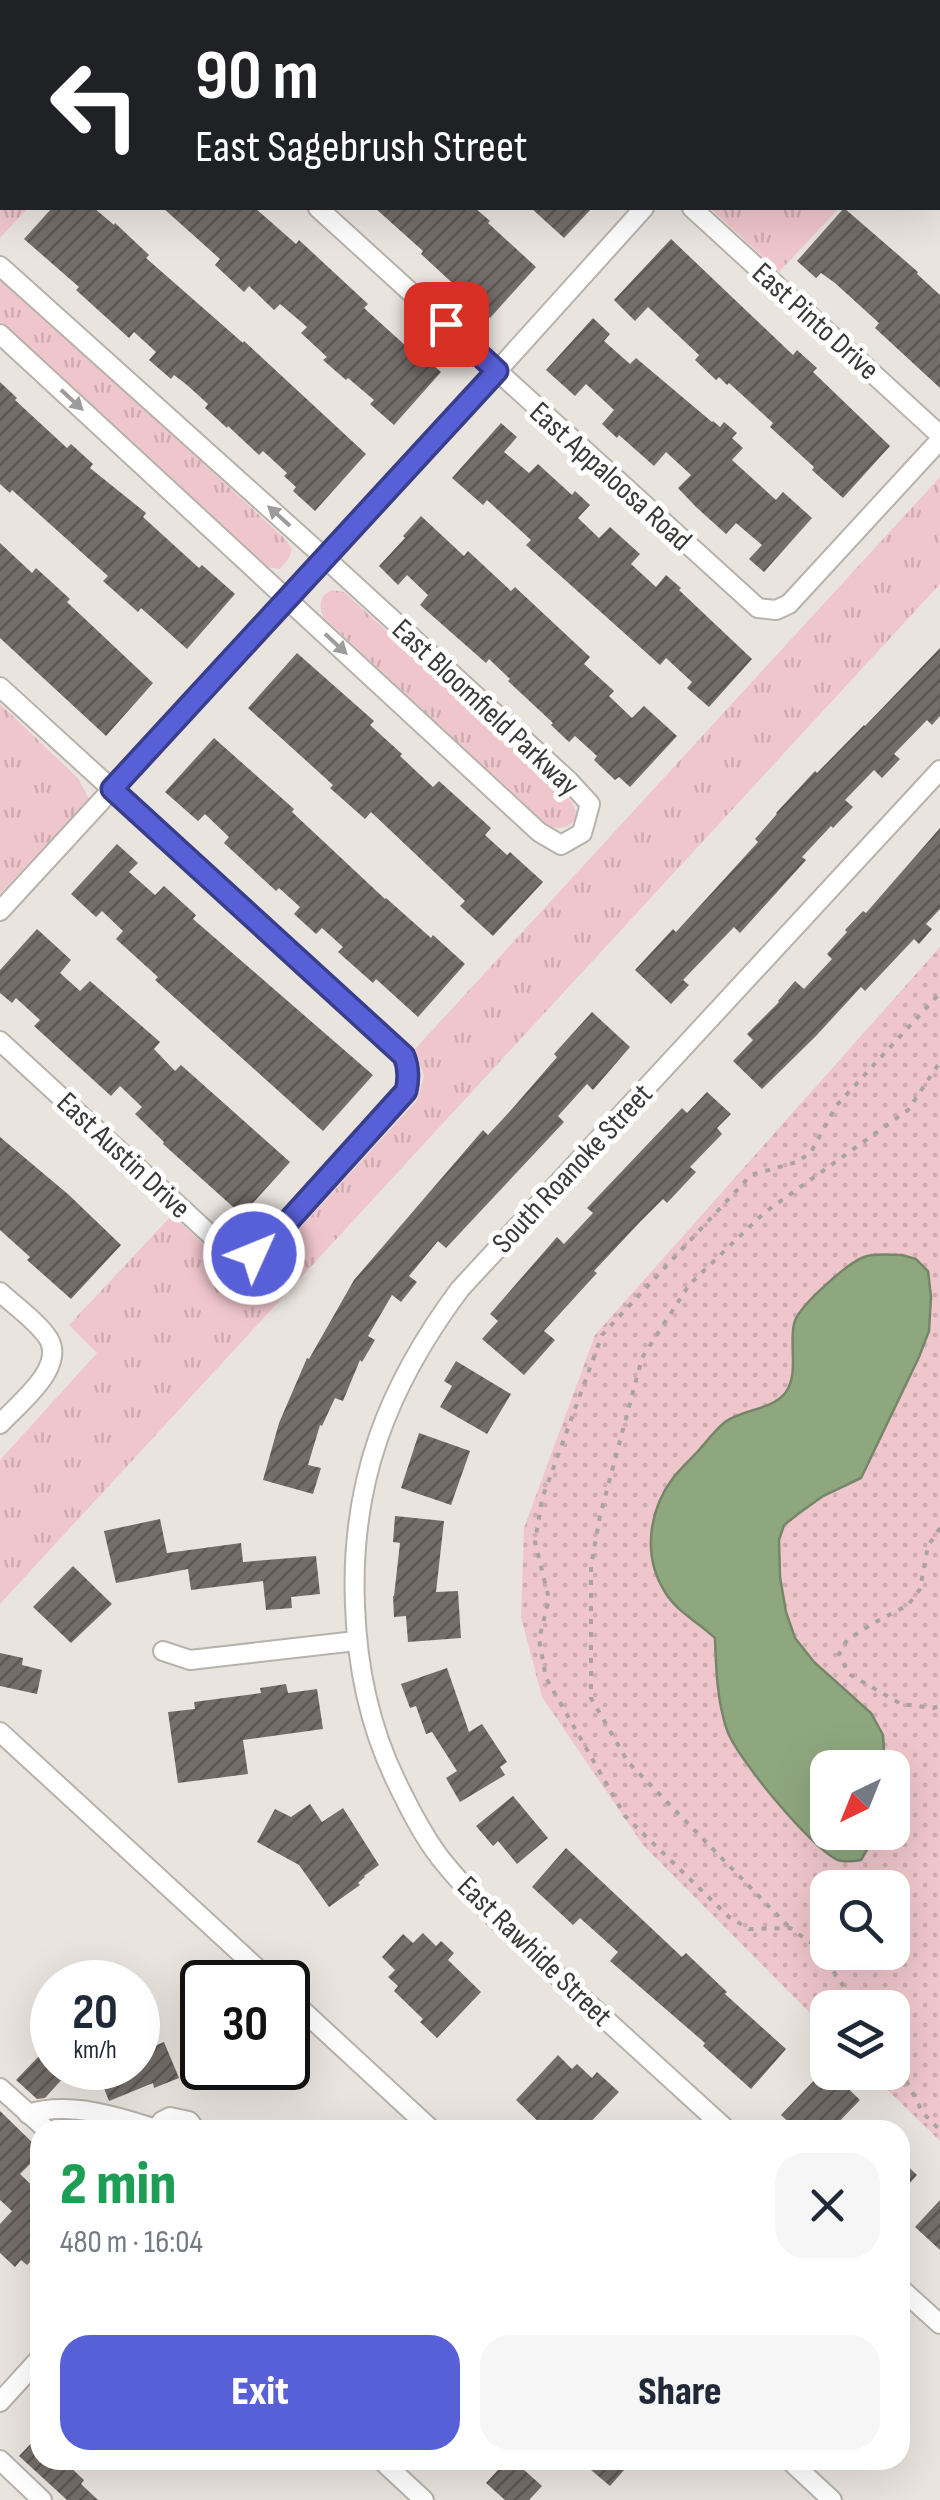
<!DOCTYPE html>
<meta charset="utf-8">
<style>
body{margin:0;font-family:"Sofia Sans Condensed",sans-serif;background:#f6f6f7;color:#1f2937;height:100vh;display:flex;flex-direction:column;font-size:38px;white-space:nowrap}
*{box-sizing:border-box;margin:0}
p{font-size:32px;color:#747a83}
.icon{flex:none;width:55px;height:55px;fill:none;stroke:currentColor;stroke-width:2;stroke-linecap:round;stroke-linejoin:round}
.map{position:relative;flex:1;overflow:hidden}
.details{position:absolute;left:30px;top:2120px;width:880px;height:350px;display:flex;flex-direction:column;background:#fff;border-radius:30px;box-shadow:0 10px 40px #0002}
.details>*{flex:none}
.hud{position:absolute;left:0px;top:0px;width:940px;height:210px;box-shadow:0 10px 40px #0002;background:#202124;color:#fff;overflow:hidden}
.needle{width:65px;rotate:223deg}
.buttons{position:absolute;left:810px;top:1750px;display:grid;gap:20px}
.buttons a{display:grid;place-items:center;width:100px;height:100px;border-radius:20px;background:#fff;box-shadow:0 10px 40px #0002;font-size:50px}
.speed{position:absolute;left:30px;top:1960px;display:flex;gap:20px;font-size:50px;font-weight:700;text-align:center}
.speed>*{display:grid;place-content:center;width:130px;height:130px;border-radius:50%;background:#fff;box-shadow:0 10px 40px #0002;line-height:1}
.speed small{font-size:25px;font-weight:400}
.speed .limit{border:5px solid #111;border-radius:15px;background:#fff;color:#111}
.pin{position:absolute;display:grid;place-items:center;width:85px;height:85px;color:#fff;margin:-42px;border-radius:20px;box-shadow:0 5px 15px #0006}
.me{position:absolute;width:110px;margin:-55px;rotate:46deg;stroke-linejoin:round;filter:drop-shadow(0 0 8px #0008)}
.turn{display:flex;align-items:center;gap:35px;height:210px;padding:0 30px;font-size:45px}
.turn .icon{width:130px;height:130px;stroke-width:2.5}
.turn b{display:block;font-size:70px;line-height:85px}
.round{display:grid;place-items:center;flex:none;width:105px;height:105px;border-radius:30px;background:#f6f6f7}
.head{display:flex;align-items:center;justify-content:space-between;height:170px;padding:0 30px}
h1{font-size:60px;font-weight:800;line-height:75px;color:#1e9e55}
.primary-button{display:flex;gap:20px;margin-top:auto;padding:20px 30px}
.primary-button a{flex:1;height:115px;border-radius:30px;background:#5860d7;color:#fff;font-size:40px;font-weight:800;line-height:115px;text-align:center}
.primary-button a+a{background:#f6f6f7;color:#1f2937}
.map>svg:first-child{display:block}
.grass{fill:url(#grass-dots);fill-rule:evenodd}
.park{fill:url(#park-tufts)}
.water{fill:#8fa77f;stroke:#768669;stroke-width:2.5}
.building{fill:url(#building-hatch)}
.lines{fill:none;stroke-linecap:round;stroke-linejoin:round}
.minor-casing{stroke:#b7b2ac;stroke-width:22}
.path{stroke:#a9a4a0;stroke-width:4;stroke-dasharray:5 8;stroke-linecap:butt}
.minor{stroke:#fff;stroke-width:18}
.oneway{fill:#9d9c9b}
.route-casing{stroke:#393e8c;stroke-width:25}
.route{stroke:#5860d7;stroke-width:18}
.labels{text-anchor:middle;stroke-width:10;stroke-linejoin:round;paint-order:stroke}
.street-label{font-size:30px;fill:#3b3937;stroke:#fff}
</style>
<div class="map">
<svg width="940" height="2500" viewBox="0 0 940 2500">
<defs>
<pattern id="grass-dots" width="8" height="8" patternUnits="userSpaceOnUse" patternTransform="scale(2.5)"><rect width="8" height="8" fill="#efc6cc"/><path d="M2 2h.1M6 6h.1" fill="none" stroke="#ceabb0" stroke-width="1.8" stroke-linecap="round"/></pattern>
<pattern id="park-tufts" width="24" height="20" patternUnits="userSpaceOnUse" patternTransform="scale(2.5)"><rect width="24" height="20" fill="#efc6cc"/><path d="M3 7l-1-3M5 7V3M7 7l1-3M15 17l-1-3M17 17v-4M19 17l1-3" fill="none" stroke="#ceabb0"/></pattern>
<pattern id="building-hatch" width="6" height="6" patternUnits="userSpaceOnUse" patternTransform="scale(2.5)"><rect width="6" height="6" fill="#746d6a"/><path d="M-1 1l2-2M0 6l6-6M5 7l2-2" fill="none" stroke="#5c5654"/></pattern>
</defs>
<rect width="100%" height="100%" fill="#eae4df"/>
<!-- grass -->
<path class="grass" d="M940,947V2141L870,2073L892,2072V2008H828L827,2030L643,1845L542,1697L521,1617L524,1528L595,1335ZM828,1768H892V1832H828ZM828,1888H892V1952H828Z"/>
<!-- park -->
<g class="park">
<polygon points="0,0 172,0 170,2 2,2 2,208 28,208 0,238"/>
<polygon points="710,208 839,208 779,272"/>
<polygon points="0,276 286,540 292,549 289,558 280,569 265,567 0,322"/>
<polygon points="940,477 940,584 0,1604 0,1460 97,1353 69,1325 172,1215 226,1265 246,1268 271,1260 417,1100 424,1076 415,1049"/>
<path d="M332,590L344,592L570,800C585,819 569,831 549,827L324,618C318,605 319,596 332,590Z"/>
<polygon points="0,704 78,778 89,799 0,894"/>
</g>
<!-- water -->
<path class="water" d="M902,1255L916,1259L928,1271L931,1297L929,1331L919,1357L861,1478L823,1496L798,1514L784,1525L779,1540L780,1577L786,1612L795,1638L814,1662L871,1713L883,1735L885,1767L828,1768V1832L874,1833L871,1843L861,1860C855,1861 844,1862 838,1860C812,1849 736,1757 727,1730C717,1701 716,1668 715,1638C698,1622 677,1612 665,1592C642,1556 649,1510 673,1478C681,1468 691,1459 699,1450C707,1441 716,1429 725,1422C743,1409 773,1410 786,1392C799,1373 789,1345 794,1324C797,1307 848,1263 864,1257C874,1253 891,1255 902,1255Z"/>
<!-- building -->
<g class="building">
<polygon points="52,208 94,208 114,225 115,223 149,255 146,258 243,343 244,341 366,454 315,511 293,491 296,487 284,476 287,473 263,451 259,455 228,426 227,428 205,408 208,404 187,385 174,375 171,379 149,360 156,352 134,332 129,338 76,290 79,287 24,239"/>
<polygon points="163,208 255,208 296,244 299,240 368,304 364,308 407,347 410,344 441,372 394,425 370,404 374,400 348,378 346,380 323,360 327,357 301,333 307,327 280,304 274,310 249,286 244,292 215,265 220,259"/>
<polygon points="375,208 475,208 490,221 488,223 536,267 490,318 421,254 423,251"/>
<polygon points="531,208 592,208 564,238"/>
<polygon points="844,208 918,272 917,274 940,295 940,388 875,328 879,323 835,283 821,273 816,278 797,261"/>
<polygon points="671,239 793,355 797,350 817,368 813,372 890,446 843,498 812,470 814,467 770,427 773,423 729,383 727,385 719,377 716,380 695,360 699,355 648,307 635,321 614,300"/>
<polygon points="593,318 610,334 604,341 630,364 636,358 712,422 713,421 720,427 724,422 737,433 732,438 743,448 732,460 776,500 783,492 812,518 764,572 749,559 762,545 736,523 726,534 696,507 678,488 691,475 666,452 654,466 619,435 617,438 602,424 614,410 586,384 575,396 546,370"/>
<polygon points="0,382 17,398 15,400 67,448 71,444 93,464 90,468 146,513 143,517 199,568 202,565 235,594 187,649 141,608 138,612 103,581 108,576 12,490 10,493 0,484"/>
<polygon points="501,423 517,437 504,452 529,473 538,464 572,495 575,491 590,505 578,518 599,538 610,527 640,554 631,564 656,587 666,575 681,588 679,590 752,659 709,707 687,688 692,682 666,658 660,665 526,545 531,540 487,500 483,505 452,478"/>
<polygon points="421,516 464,556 468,551 511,591 515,587 590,657 584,664 614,691 609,696 632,718 644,706 677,736 630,787 619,777 615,780 594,760 597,756 575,736 569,742 551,725 553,723 508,681 510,679 489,659 486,663 420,605 428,595 407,575 398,585 379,566 405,538 403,536"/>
<polygon points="0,543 32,573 36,568 70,599 67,602 153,683 106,736 0,638"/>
<polygon points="940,648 940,716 932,725 927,720 894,754 900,759 882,778 874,770 845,800 853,807 833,828 831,826 802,857 806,860 740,933 734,927 683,980 689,985 671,1004 635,970 673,929 676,932 758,842 755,839 777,814 776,813 815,771 817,773 864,725 865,726"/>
<polygon points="297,653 374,721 370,725 402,754 400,756 433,787 439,781 491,828 485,835 507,855 510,852 543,882 493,936 460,906 465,901 371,812 365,819 330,788 333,785 248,708"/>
<polygon points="214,738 294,809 292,812 385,899 386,898 431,938 433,935 465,964 418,1017 376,979 373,983 338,952 343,947 322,928 316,934 294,914 300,907 279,888 276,891 224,843 229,837 205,814 198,821 165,792"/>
<polygon points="940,828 940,909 926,924 932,929 919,944 914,939 865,991 861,987 816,1036 762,1089 733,1061 753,1040 747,1034 779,1002 778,1001 795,981 804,989 832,959 827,954 847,932 845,930 863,911 866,913"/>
<polygon points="117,844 138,863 129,872 155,895 164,886 196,915 193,919 373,1075 323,1131 155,980 158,977 116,939 123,931 102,911 96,917 71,894"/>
<polygon points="37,929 71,960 60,973 80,991 90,981 160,1042 154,1049 175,1071 181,1065 290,1162 242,1215 163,1144 164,1142 135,1114 142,1107 120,1086 111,1096 34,1026 40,1020 16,998 12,1003 0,993 0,970"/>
<polygon points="592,1012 630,1047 593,1090 587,1084 558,1116 564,1122 446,1248 438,1241 409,1276 417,1282 401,1302 392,1295 368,1336 375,1340 362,1362 360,1360 343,1401 335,1398 322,1426 320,1425 308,1465 321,1468 313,1494 263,1480 279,1423 307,1358 309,1359 354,1280 483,1130 488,1135 512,1109 557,1057 554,1054"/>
<polygon points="707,1092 731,1114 717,1128 722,1134 690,1167 696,1172 667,1203 663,1199 640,1222 594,1271 597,1273 544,1331 555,1340 524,1375 482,1339 498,1321 490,1314 557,1237 564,1244 593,1213 587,1208 682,1108 687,1113"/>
<polygon points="0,1137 69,1195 121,1245 71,1299 27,1260 30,1257 0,1230"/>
<polygon points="456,1361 511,1394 487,1434 440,1407 452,1386 444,1381"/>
<polygon points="419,1433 470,1451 451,1505 401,1488"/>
<polygon points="395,1516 444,1521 436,1592 458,1591 461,1638 408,1642 406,1616 394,1617 393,1596 394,1596 400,1543 393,1542"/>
<polygon points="160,1519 167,1553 241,1543 243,1562 316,1556 320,1594 291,1597 292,1608 266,1610 263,1581 191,1590 188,1569 116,1583 104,1531"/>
<polygon points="73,1566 112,1604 71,1643 33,1607"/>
<polygon points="0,1653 23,1658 22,1665 42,1670 37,1694 0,1686"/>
<polygon points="447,1668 469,1732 482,1724 507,1762 500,1767 505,1775 460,1802 446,1778 457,1771 432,1732 426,1734 416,1706 410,1708 401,1684"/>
<polygon points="286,1684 288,1693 317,1689 323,1729 243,1740 248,1774 178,1783 168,1712 195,1709 194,1702 261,1693 260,1688"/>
<polygon points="513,1796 548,1838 517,1864 498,1841 493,1846 476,1826"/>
<polygon points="310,1804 322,1822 343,1808 379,1865 364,1876 365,1877 358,1883 360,1885 329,1907 299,1865 257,1842 275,1809 291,1817"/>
<polygon points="566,1848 682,1957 686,1953 727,1992 725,1994 786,2049 751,2089 703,2046 705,2043 610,1961 618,1952 580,1918 573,1925 532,1887"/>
<polygon points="423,1933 436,1946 441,1941 454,1953 448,1960 481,1992 437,2038 420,2022 423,2019 394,1991 398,1986 388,1977 395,1970 382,1957 403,1934 413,1943"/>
<polygon points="138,2012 152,2047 164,2042 179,2078 154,2088 153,2083 109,2101 96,2068 138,2068"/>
<polygon points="40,2055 64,2077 45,2098 37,2099 16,2080"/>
<polygon points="558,2055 572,2069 577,2064 592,2078 597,2072 619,2092 583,2130 547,2130 516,2100"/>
<polygon points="826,2068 828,2072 831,2072 860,2100 831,2130 797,2130 781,2115"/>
<polygon points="0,2111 40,2150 40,2154 20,2174 40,2193 40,2252 27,2265 21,2260 15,2267 0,2253 0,2224 12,2211 0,2200"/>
<polygon points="900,2159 917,2175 900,2194"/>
<polygon points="940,2200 940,2250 915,2227"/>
<polygon points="40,2434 40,2460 75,2460 69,2466 84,2480 81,2484 98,2500 67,2500 19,2456"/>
<polygon points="507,2460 513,2460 542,2486 529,2500 505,2500 486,2483"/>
<polygon points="600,2460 633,2460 610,2486 591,2470"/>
</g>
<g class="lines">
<defs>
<g id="minor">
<polyline points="465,0 468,2"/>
<polyline points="839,0 842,2"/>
<polyline points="195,2 198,0"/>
<polyline points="938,54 940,51"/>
<polyline points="938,90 940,92"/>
<polyline points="318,208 758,608 776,610 789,604 940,440"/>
<polyline points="692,208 940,435"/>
<polyline points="0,266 325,558 569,781 590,804 582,833 561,845 539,832 0,334"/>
<path d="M0,687L404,1056L409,1077L406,1091L265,1247C251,1256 242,1255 227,1250L0,1041"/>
<polyline points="0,911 497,371 644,208"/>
<path d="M0,1292C15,1306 34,1319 46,1335C70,1365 19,1403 0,1424"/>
<polyline points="163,1651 190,1660 356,1641"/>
<polyline points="0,1732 272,1982"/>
<polyline points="288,1997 432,2130"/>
<polyline points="0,2088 47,2130"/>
<path d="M28,2114C68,2101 117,2116 156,2129"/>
<polyline points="156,2130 162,2121 170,2117 189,2121 196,2130"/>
<path d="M727,2130C671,2079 615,2028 559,1977C518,1939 476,1903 441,1859C423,1836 409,1808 396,1781C369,1725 357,1667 355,1605C350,1483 387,1387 460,1289L940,770"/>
<polyline points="900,2288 940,2324"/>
<polyline points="0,2402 40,2358"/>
<polyline points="0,2460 42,2500"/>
<polyline points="381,2460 424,2500"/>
<polyline points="789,2460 832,2500"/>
</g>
</defs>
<!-- minor casing -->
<use href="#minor" class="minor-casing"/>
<!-- path -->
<g class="path">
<polyline points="940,1528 928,1546 920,1589 908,1605 872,1624 847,1640 839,1654 849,1674 901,1704 933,1708 940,1706"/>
<polyline points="788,1926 628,1762 591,1698 591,1566 600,1516 642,1358 689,1285 764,1213 908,1110 940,1062"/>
<polyline points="858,2008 817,1947 790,1928 749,1929 729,1917 625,1816 546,1678 539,1639 549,1599 535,1542 542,1499 602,1335 751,1175 797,1162 811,1152 836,1106 940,993"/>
<polyline points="892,2059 906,2080 923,2113 940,2130"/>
</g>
<!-- minor -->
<use href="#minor" class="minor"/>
</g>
<!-- one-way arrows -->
<defs><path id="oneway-solid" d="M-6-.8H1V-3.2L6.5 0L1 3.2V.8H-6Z" transform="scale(2.5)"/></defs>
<g class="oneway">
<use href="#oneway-solid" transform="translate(72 400) rotate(43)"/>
<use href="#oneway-solid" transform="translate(279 516) rotate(-138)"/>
<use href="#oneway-solid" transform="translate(336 644) rotate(43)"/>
</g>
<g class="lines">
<defs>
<path id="route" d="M254,1254L265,1247L406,1091C409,1078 409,1068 404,1056L112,789L497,371L446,324"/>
</defs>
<!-- route casing -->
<use href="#route" class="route-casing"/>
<!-- route -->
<use href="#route" class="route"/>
</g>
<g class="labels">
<!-- street labels -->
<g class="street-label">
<text transform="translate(816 321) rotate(42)" y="10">East Pinto Drive</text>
<text transform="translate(611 476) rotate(42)" y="10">East Appaloosa Road</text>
<text transform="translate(486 707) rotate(43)" y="10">East Bloomfield Parkway</text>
<text transform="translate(124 1155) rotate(43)" y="10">East Austin Drive</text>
<text transform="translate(572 1168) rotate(-47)" y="10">South Roanoke Street</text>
<text transform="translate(535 1951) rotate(44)" y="10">East Rawhide Street</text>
</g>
</g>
</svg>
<div class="buttons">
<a><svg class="needle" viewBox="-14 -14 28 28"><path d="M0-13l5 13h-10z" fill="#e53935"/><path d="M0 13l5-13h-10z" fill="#747a83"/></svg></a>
<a><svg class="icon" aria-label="search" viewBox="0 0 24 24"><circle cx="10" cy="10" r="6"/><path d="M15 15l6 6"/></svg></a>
<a><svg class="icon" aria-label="layers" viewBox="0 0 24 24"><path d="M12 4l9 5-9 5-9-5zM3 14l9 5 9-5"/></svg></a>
</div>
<div class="speed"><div>20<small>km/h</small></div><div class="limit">30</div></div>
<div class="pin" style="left:446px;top:324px;background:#d93025"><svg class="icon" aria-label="arrive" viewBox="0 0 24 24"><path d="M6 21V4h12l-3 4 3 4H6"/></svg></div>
<svg class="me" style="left:254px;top:1254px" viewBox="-20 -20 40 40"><circle r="17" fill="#5860d7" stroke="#fff" stroke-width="3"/><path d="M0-11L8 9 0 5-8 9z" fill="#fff"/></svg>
<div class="hud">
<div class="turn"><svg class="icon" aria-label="left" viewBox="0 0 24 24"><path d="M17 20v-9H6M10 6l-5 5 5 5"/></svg><div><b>90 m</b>East Sagebrush Street</div></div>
</div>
<section class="details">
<div class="head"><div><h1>2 min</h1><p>480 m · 16:04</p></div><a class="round"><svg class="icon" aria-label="close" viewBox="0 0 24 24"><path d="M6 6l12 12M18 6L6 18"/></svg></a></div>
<div class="primary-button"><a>Exit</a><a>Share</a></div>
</section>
</div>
